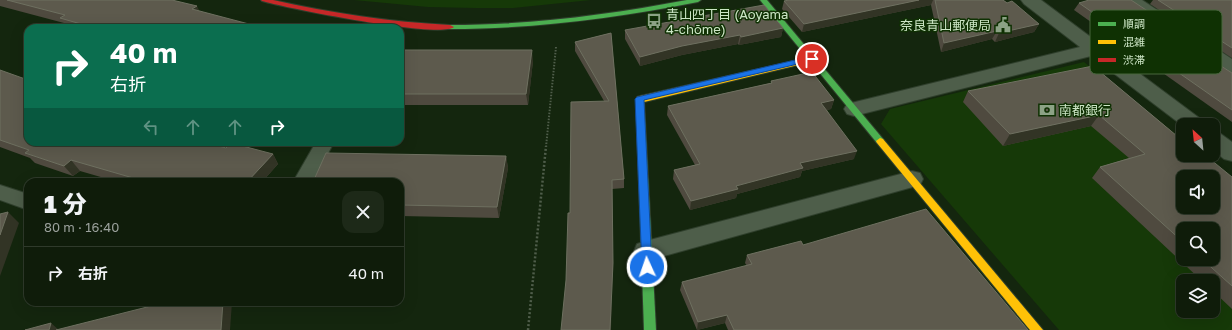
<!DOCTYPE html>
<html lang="ja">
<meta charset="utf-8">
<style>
body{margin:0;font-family:"Golos Text","Noto Sans JP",sans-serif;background:#1d2918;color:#f1f3f6;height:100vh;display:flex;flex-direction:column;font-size:15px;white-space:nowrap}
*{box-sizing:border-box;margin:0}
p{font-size:13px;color:#9ba19c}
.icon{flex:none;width:22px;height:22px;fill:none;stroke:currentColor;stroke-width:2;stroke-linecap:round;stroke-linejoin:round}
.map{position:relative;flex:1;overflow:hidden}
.drawer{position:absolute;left:24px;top:178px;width:380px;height:128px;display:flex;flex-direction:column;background:#0f1c0a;border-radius:12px;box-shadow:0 4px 16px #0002,0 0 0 1px #2f3a2b}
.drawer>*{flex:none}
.top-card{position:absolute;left:24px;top:24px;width:380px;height:122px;border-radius:12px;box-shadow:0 4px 16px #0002,0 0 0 1px #2f3a2b;background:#0b6e4f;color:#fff;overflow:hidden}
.needle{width:26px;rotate:333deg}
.tools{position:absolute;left:1176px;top:118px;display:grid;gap:8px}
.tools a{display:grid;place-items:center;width:44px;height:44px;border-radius:8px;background:#0f1c0a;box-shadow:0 4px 16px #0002,0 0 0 1px #2f3a2b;font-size:20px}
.pin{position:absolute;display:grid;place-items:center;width:34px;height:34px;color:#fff;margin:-17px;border:2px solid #fff;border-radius:50%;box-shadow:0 1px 4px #0007}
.me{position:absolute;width:44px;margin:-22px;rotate:357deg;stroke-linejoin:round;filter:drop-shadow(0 0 3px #0008)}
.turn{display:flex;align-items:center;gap:14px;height:84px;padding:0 20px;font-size:18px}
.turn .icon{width:52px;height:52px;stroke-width:2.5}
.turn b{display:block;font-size:28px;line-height:34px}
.lanes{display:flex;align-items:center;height:38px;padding:0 20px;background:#0003;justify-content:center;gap:20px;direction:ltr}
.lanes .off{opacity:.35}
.round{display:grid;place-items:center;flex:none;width:42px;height:42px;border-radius:12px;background:#1d2918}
.overview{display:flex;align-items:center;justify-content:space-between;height:68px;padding:0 20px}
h1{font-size:24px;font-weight:800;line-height:30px}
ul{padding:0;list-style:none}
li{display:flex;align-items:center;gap:12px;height:52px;padding:0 20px;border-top:1px solid #2f3a2b}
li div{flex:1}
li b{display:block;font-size:15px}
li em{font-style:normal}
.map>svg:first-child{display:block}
.built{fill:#163908;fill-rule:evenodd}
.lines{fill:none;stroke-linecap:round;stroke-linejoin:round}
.lane-casing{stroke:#2f3f2c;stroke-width:2}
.street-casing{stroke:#2f3f2c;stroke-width:2}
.fast-casing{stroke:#2f3f2c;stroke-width:2}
.slow-casing{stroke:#2f3f2c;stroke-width:2}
.jam-casing{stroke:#2f3f2c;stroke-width:2}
.path-far1{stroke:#4f5d4a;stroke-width:2;stroke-dasharray:1.5 1.5;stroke-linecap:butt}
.path{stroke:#4f5d4a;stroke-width:2.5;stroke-dasharray:2 2;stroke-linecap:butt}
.lane{fill:#4e5e4a;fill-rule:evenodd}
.street{fill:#4e5e4a;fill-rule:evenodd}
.fast{fill:#4caf50;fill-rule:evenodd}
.slow{fill:#ffc107;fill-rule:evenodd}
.jam{fill:#c62828;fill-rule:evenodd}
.wall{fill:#4f4a3f;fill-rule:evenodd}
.shaded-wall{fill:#323425}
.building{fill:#5d5a4d;stroke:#6e7060;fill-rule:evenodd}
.route{fill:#1a73e8;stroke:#114b97}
.labels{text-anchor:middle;stroke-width:3;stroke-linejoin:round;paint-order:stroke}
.poi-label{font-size:13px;fill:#cce5c5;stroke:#0f3103;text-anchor:start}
.key{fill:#0f3103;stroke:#48673d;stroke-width:1}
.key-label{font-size:11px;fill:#cce5c5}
</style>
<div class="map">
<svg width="1232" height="330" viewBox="0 0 1232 330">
<rect width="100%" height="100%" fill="#14260e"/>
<!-- built -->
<g class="built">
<polygon points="354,0 591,0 513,8 476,8 428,7"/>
<path d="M1084,62L1183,140V155L1232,179V330H1059L881,124L890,109ZM1183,177H1213V207H1183ZM1183,229H1213V259H1183ZM1183,281H1213V311H1183Z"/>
</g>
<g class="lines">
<defs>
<g id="lane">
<polygon points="316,142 334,142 313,182 293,182"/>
<polygon points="0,185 28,194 28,210 0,200"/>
</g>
<g id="street">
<polygon points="1021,0 1041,0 1202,120 1205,125 1183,125 1183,126 1091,56 854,116 847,114 844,109 847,104 1080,47 1024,4"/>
<polygon points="1122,0 1142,0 1232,59 1232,74 1225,72 1125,4"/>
<polygon points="1213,132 1221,134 1232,142 1232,161 1224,159 1213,150"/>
<polygon points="912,171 920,173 923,179 920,185 646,261 637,258 634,251 637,244 646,241"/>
</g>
<g id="fast">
<path d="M687,0H701L698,2C616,18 534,29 450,29L446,27L450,25C530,25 608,15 687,0Z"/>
<polygon points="760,0 767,0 883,139 884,141 883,143 877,143"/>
<polygon points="640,97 644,100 656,330 644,330 636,100"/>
</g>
<g id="slow">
<polygon points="812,57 816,59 815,61 640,103 636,100 637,97 640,96"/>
<polygon points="880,138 883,139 1043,330 1030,330 877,143 876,141"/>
</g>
<path id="jam" d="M261,0H273C331,13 390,22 450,25L454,27C440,39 286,8 262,1Z"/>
</defs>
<!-- lane casing -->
<use href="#lane" class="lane-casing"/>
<!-- street casing -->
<use href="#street" class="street-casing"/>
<!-- fast casing -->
<use href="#fast" class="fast-casing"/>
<!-- slow casing -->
<use href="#slow" class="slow-casing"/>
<!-- jam casing -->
<use href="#jam" class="jam-casing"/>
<!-- path-far1 -->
<polyline class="path-far1" points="546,147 556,47"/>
<!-- path -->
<polyline class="path" points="528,330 546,146"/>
<!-- lane -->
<use href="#lane" class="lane"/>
<!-- street -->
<use href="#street" class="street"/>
<!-- fast -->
<use href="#fast" class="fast"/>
<!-- slow -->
<use href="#slow" class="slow"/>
<!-- jam -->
<use href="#jam" class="jam"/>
</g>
<!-- wall -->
<g class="wall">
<polygon points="0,0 172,0 199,11 264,28 67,28 64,23 0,6"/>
<polygon points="789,0 1003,0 1039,24 1034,32 995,42 992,39 941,52 931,5 802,32 782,9 784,1"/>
<polygon points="1153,0 1232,0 1232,58 1150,4"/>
<polygon points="1079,3 1214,61 1232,73 1232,122 1074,10"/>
<polygon points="783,28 781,37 739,45 738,44 682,55 640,66 625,39 625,30"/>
<polygon points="611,33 624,179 624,188 612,189 613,272 566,280 570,213 604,101 575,51 575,42"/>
<polygon points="400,50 533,61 528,105 400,105"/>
<path d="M1093,66L1183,141L1232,177V309L1213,291V281H1202L1092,178L1100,167L1129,158L1091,126L1003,146L963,102L968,91ZM1183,229L1213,259H1183Z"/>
<polygon points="0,70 28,142 226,148 273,154 278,164 262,182 118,182 80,171 73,176 35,163 30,158 0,147"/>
<polygon points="771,81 834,100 831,109 827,110 854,159 802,171 800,177 737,194 736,198 690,210 673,179 674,170 695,165 667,115 668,106 771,83"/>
<polygon points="506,156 508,168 499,218 400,216 400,182"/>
<polygon points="803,245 1028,330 728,330 725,323 697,330 680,290 682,282 747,266 745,263 747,255"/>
</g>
<!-- shaded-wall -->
<g class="shaded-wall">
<polygon points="919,0 933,0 931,5 802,32 804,24"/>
<polygon points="197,6 202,16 192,9"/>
<polygon points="1039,24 1034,32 995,42 999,33"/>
<polygon points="783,28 781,37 739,45 741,37"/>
<polygon points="997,31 992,39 941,52 944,43"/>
<polygon points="740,35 738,44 682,55 640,66 640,57 682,46"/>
<polygon points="532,50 533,61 528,105 526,94"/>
<polygon points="1217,57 1211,64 1210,59"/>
<polygon points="834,100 831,109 819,112 821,103"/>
<polygon points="1099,115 1091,126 1003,146 1010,134"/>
<polygon points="857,151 854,159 802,171 800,177 737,194 736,198 690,210 691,201 800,163"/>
<polygon points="273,154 278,164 262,182 247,182"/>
<polygon points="506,156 508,168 499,218 497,207"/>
<polygon points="71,160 80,171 73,176 64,166"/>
<polygon points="8,212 19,223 0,276 0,235"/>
<polygon points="613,263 611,330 610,330"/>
<polygon points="223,302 232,302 230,330 221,330"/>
<polygon points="727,315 725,323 697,330 698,322"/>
<polygon points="51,323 59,330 49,330"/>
</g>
<!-- building -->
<g class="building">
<polygon points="7,0 172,0 197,6 192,9 264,28 95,28 60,18 65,15"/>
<polygon points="789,0 919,0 804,24 784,1"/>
<polygon points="935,0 1003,0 1007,3 1012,1 1039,24 999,33 997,31 944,43"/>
<polygon points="1089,0 1131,0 1217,57 1210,59 1232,73 1232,110 1079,3"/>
<polygon points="1158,0 1232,0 1232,48"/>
<polygon points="764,5 783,28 741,37 740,35 682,46 640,57 625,30"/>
<polygon points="611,33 624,179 612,180 613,263 610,330 561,330 566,280 568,213 570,213 571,102 609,101 575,42"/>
<polygon points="400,50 532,50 526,94 400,94"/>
<path d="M1093,66L1183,141V155H1205L1232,177V286L1202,259H1213V229H1183V242L1100,167L1145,154L1099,115L1010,134L968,91ZM1183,177H1213V207H1183Z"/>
<polygon points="0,70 28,80 28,142 205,142 226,148 231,143 273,154 247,182 147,182 71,160 64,166 25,153 29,150 0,140"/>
<polygon points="812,72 834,100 821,103 857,151 800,163 803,168 736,186 738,189 691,201 674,170 700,164 668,106 772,83 771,81"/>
<polygon points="326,153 506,156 497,207 400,205 400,182 313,182"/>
<polygon points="926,209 1028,330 734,330 727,315 698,322 682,282 752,264 747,255 801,241 803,245"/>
<polygon points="8,212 0,235 0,214"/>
<polygon points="160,302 223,302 221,330 56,330 159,304"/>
<polygon points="51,323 49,330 25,330"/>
</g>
<!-- route -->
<polygon class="route" points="812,56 815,57 815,60 644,100 652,267 650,270 647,271 643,270 642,267 635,99 637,97"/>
<!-- icons -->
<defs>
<symbol id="bus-bare" viewBox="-9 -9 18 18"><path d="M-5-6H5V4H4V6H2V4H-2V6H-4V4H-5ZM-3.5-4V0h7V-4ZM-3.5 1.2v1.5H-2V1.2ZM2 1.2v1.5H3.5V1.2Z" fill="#8ca285" stroke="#0f3103" stroke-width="2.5" paint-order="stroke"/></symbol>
<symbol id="civic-bare" viewBox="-9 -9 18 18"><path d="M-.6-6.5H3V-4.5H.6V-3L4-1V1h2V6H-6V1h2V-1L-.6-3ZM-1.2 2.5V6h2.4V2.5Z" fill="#8ca285" stroke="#0f3103" stroke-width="2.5" paint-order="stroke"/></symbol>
<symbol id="bank-bare" viewBox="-9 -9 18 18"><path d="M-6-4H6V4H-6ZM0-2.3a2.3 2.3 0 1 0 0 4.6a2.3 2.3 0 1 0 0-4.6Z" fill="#8ca285" stroke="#0f3103" stroke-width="2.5" paint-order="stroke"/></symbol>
</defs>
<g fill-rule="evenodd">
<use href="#bus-bare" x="643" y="10" width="22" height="22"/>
<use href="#civic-bare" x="992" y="14" width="22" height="22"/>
<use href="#bank-bare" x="1036" y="99" width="22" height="22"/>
</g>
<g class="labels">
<!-- poi labels -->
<g class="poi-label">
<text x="666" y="19">青山四丁目 (Aoyama<tspan x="666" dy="15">4-chōme)</tspan></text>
<text x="991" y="30" text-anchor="end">奈良青山郵便局</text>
<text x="1059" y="115">南都銀行</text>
</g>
</g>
<!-- legend -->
<rect x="1090" y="10" width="132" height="64" rx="6" class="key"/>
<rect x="1098" y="22" width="18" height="4" fill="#4caf50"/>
<rect x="1098" y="40" width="18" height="4" fill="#ffc107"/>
<rect x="1098" y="58" width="18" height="4" fill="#c62828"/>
<g class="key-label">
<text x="1123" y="28">順調</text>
<text x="1123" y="46">混雑</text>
<text x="1123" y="64">渋滞</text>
</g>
</svg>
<div class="tools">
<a><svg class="needle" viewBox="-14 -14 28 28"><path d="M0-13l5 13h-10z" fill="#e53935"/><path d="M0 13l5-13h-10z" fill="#9ba19c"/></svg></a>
<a><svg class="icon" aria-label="sound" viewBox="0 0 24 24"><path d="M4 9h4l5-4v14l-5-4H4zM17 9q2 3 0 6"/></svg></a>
<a><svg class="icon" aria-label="search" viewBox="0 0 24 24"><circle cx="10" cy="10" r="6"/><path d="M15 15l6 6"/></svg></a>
<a><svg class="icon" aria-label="layers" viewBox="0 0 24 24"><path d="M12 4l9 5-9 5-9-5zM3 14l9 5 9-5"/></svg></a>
</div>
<div class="pin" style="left:812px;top:59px;background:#d93025"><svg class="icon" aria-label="arrive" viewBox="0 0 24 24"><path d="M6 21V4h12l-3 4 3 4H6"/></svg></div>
<svg class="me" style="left:647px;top:267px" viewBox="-20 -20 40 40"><circle r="17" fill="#1a73e8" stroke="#fff" stroke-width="3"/><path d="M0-11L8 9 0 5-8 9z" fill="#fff"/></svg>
<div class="top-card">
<div class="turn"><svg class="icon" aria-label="right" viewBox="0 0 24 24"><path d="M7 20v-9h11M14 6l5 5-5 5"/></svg><div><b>40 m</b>右折</div></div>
<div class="lanes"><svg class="icon off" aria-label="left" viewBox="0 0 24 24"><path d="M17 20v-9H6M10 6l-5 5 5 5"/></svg><svg class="icon off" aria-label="ahead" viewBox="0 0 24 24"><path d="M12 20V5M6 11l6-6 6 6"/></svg><svg class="icon off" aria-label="ahead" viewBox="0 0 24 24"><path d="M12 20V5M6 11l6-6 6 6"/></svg><svg class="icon" aria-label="right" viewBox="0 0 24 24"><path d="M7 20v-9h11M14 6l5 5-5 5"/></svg></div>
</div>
<section class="drawer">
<div class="overview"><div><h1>1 分</h1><p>80 m · 16:40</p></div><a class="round"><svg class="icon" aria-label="close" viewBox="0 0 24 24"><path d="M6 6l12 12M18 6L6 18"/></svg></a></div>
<ul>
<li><svg class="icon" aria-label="right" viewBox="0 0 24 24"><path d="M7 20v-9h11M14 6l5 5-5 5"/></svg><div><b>右折</b></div><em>40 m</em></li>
</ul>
</section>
</div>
